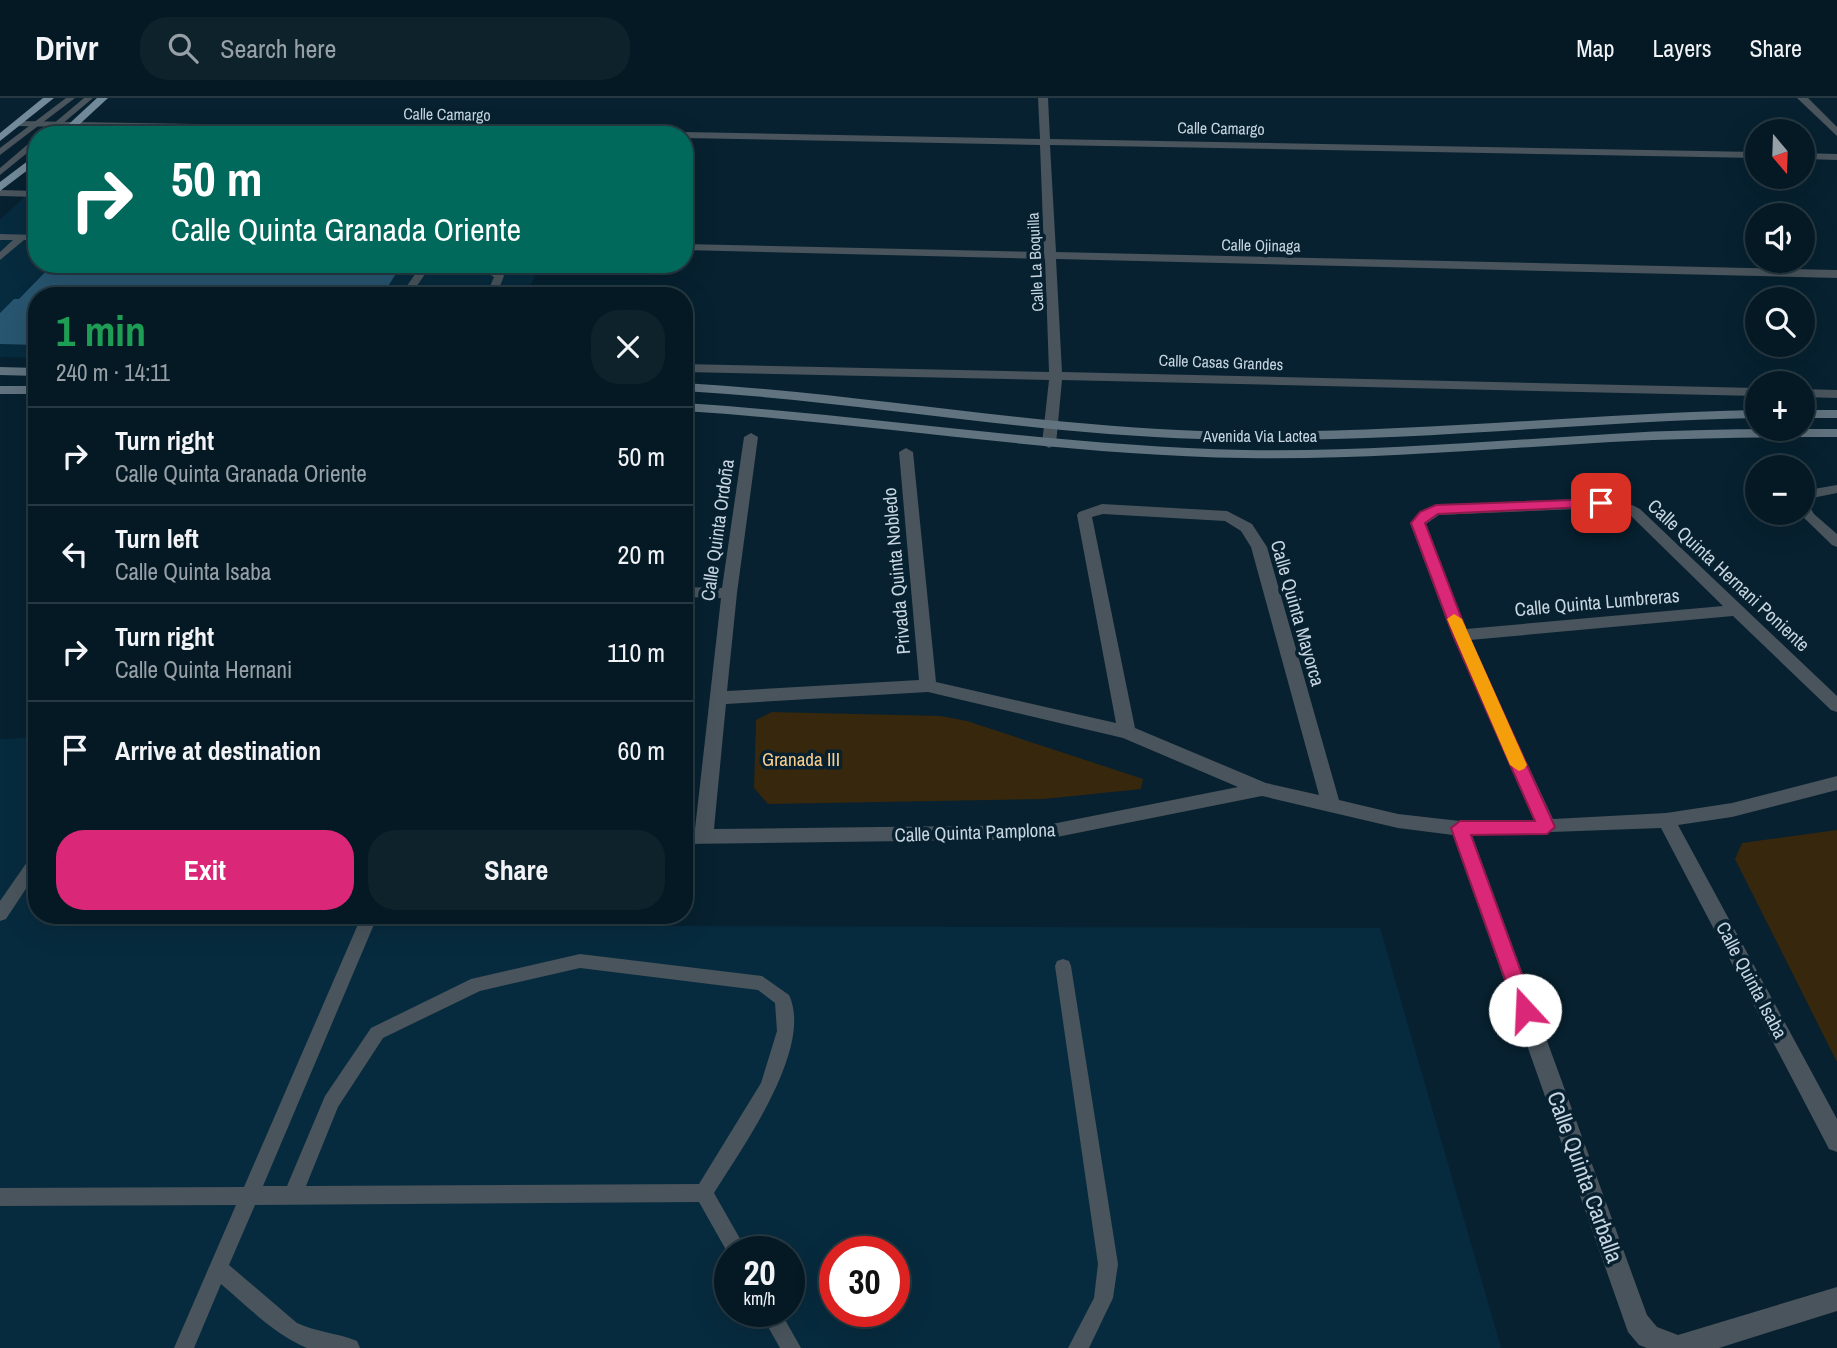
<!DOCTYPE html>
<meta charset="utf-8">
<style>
body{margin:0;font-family:"Archivo Narrow",sans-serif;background:#0e222c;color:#f1f3f6;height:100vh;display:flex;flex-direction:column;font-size:26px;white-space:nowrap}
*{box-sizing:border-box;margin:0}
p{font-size:23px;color:#97a0a6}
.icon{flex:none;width:38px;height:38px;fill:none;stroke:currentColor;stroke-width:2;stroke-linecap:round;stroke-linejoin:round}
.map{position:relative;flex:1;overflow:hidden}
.sheet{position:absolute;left:28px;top:189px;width:665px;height:637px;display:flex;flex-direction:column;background:#051924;border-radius:28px;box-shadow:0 7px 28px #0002,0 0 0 2px #263841}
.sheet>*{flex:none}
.banner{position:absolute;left:28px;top:28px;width:665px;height:147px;border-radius:28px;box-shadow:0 7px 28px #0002,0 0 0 2px #263841;background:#00695c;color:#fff;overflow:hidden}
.needle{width:46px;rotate:161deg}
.fabs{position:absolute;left:1745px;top:21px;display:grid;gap:14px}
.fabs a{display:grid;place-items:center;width:70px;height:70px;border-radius:50%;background:#051924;box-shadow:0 7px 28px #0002,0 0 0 2px #263841;font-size:35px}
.speed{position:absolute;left:714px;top:1138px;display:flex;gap:14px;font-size:35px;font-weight:700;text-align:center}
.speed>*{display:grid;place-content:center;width:91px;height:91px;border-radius:50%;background:#051924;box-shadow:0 7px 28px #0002,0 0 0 2px #263841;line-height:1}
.speed small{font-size:18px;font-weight:400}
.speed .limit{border:10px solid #d22;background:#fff;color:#111}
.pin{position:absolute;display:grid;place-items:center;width:60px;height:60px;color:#fff;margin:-30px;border-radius:14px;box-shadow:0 4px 10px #0006}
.me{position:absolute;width:77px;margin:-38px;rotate:340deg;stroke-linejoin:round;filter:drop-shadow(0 0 5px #0008)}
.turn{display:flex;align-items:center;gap:24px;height:147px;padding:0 28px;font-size:32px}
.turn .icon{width:91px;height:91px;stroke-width:2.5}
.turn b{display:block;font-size:49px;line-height:60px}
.round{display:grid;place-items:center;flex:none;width:74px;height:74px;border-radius:28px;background:#0e222c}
.headline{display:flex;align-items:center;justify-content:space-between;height:119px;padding:0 28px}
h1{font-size:42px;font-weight:800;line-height:52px;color:#1e9e55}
.button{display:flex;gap:14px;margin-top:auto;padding:14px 28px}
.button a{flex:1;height:80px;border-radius:28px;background:#db2777;color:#fff;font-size:28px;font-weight:800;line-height:80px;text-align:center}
.button a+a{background:#0e222c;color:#f1f3f6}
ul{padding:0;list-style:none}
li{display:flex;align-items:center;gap:21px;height:98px;padding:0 28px;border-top:2px solid #263841}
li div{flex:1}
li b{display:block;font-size:26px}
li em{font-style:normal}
header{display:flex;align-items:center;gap:42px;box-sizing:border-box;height:98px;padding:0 35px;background:#051924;border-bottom:2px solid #263841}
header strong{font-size:33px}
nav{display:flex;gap:38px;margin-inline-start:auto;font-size:24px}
.search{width:490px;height:63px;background:#0e222c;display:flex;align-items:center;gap:18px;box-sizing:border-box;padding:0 24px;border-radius:28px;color:#97a0a6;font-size:26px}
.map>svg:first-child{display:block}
.built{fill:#072b3e;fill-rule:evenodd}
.green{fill:#37270d}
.building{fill:#285570}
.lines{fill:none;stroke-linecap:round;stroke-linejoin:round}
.lane{fill:#49545c;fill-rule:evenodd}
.street{fill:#49545c;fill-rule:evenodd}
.secondary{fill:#61737f;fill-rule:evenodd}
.primary{fill:#738a9a;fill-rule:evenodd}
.route{fill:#db2777;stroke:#8e194d;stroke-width:2}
.slow{fill:#f59e0b}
.labels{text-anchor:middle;stroke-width:7;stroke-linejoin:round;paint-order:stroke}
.far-street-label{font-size:16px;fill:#c6d5df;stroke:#072130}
.street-label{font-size:19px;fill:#c6d5df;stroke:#072130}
.park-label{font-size:19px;fill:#face8c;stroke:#072130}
.near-street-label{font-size:23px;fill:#c6d5df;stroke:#072130}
</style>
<header>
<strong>Drivr</strong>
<div class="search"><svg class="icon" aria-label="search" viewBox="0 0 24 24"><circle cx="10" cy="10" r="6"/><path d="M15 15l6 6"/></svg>Search here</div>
<nav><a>Map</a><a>Layers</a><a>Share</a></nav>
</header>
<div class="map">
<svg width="1837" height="1250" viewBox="0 0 1837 1250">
<rect width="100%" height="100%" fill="#072130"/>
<!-- built -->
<g class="built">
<polygon points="37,87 37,166 541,166 525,198 37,198 37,260 0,259 0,122"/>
<path d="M37,639V817H357L354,827L1380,830L1501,1250H0V641ZM730,1153H789V1213H730ZM835,1153H894V1213H835Z"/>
</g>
<!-- green -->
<g class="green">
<polygon points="772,614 941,618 967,623 1143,681 1141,691 1044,701 768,706 754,690 756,622"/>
<polygon points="1837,732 1837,964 1735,761 1742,745"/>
</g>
<!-- building -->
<polygon class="building" points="53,166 402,166 382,198 37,198 37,247 0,246 0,215 14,201 19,201"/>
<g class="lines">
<!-- lane -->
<g class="lane">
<polygon points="66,0 75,0 0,57 0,50"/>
<polygon points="84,0 93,0 49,37 40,37"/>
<polygon points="34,41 37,41 37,47 0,77 0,70"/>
<polygon points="0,92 37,93 37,99 0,98"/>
<polygon points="0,136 37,137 37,143 24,142 0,162 0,154 13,142 0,142"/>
<polygon points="422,166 432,166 410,198 400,198"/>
<polygon points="462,166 484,166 502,176 504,178 496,198 486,198 494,179 481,171"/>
<polygon points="37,755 37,774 6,821 0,823 0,803 32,757"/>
<path d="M362,817H378L263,1088H287L325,998L371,930L471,881L580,856L762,878L789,897C814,950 742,1050 714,1095L747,1153H730V1159L699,1104L255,1107L229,1167L297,1225C316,1234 338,1235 357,1243L360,1250H307C274,1236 248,1209 221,1186L194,1250H174L236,1107L0,1108V1090L244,1089ZM580,870L758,892L775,905L777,933L761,985L699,1086L306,1088L338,1009L383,940L480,893Z"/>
<polygon points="1063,861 1069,863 1071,868 1118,1166 1113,1200 1089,1250 1068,1250 1094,1200 1098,1166 1055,868 1057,863"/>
<polygon points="759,1213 780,1213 801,1250 780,1250"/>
</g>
<!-- street -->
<g class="street">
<polygon points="1038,0 1048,0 1050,41 1757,54 1757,60 1050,47 1056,154 1837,172 1837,180 1056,161 1062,274 1757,290 1757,298 1062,282 1056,346 1049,350 1042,346 1049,282 684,274 684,266 1049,274 1045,161 684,152 684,146 1044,154 1040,47 684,40 684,37 679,37 684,34 1040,41"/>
<polygon points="1797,0 1808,0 1837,29 1837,38"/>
<polygon points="18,23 666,34 671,37 471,37 14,28 14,24"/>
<polygon points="1802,55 1837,56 1837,62 1802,61"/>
<polygon points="1802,291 1837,292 1837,300 1802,299"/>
<path d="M751,335L758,339L737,495L727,593L919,582L899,354L906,350L913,354L936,584L1116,625L1077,417L1079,414L1102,406L1227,413L1252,426L1267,449L1339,702L1398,716L1460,723L1534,722L1452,537L1410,425L1420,414L1436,407L1601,400L1626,404L1640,411L1837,598V614L1831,612L1733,518L1470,542L1553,721L1666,715L1732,705L1837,678V692L1732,719L1678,727L1837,1021V1054L1829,1051L1661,730L1472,737L1647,1217L1657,1229L1678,1237L1837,1189V1213L1719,1250H1647L1639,1247L1628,1234L1453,737L1398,730L1262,698L1047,741L684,746V732L695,731L721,500L684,499V489L722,490L744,339ZM1601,410L1618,411L1630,417L1723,508L1466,531L1426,426L1439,417ZM1103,416L1225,423L1241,433L1251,449L1319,697L1266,685L1135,630L1092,419ZM928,594L1123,640L1238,689L1047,727L714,731L726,606Z"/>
<polygon points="1837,387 1837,395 1817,399 1808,406 1814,416 1837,436 1837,449 1832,447 1799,415 1802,415 1802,396 1808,392"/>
</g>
<!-- secondary -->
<g class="secondary">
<polygon points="0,269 37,270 37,278 0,277"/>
<path d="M684,285C857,295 1028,327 1201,333C1387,338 1571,316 1757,312V320C1571,324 1387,347 1201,341C1028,336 857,303 684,293Z"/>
<rect x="0" y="288" width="37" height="8"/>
<path d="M684,305C872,317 1058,348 1245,352C1367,354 1489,343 1611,336C1686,331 1762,331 1837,331V339C1762,339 1686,340 1611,344C1489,351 1367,362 1245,360C1057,357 872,325 684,313Z"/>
<rect x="1802" y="312" width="35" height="8"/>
</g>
<!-- primary -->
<g class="primary">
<polygon points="43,0 54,0 0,43 0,35"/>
<polygon points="97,0 108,0 68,37 57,37"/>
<polygon points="37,56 37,65 0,93 0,84"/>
</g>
</g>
<!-- route -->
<polygon class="route" points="1601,401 1608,405 1606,408 1438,416 1425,425 1468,537 1555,729 1547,736 1471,737 1535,912 1532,918 1525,921 1519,918 1516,912 1451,730 1460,723 1535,723 1453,537 1411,425 1420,414 1436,407"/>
<!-- slow -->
<polygon class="slow" points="1454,516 1462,521 1527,667 1524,671 1519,673 1510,667 1447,521"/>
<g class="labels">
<!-- far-street labels -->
<g class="far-street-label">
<text transform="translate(447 16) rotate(1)" y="6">Calle Camargo</text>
<text transform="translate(1221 30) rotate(1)" y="6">Calle Camargo</text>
<text transform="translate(1261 147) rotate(1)" y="6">Calle Ojinaga</text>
<text transform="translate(1035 164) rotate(-93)" y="6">Calle La Boquilla</text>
<text transform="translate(1221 264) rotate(2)" y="6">Calle Casas Grandes</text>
<text x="1260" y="344">Avenida Via Lactea</text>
</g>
<!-- street labels -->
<g class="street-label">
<text transform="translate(717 432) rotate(-82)" y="7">Calle Quinta Ordoña</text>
<text transform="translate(896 473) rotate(-95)" y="7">Privada Quinta Nobledo</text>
<text transform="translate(1729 477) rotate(43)" y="7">Calle Quinta Hernani Poniente</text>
<text transform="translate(1597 504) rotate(-5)" y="7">Calle Quinta Lumbreras</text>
<text transform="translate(1298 515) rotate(74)" y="7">Calle Quinta Mayorca</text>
<text transform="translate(975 734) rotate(-2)" y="7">Calle Quinta Pamplona</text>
<text transform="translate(1752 882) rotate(62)" y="7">Calle Quinta Isaba</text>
</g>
<!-- park labels -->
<g class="park-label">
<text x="801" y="668">Granada III</text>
</g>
<!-- near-street labels -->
<g class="near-street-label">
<text transform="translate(1585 1079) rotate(70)" y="8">Calle Quinta Carballa</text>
</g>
</g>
</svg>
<div class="fabs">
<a><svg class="needle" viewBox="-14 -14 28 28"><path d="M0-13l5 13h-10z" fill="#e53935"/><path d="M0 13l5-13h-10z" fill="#97a0a6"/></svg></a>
<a><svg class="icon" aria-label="sound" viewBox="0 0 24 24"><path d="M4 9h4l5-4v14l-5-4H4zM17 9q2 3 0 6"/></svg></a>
<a><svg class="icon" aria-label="search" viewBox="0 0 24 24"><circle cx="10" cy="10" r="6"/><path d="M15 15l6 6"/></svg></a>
<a>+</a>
<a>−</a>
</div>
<div class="speed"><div>20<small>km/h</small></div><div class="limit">30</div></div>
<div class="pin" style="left:1601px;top:405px;background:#d93025"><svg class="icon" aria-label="arrive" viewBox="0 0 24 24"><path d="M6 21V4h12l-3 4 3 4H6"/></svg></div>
<svg class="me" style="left:1525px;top:912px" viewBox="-20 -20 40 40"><circle r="19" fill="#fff"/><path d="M0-13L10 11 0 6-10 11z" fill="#db2777"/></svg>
<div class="banner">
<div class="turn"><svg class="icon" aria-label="right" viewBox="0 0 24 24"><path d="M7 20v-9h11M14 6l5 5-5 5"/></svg><div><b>50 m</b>Calle Quinta Granada Oriente</div></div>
</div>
<section class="sheet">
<div class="headline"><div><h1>1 min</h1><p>240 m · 14:11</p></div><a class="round"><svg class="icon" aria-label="close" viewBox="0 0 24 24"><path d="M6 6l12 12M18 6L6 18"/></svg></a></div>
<ul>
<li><svg class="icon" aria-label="right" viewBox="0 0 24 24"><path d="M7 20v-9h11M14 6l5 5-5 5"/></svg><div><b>Turn right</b><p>Calle Quinta Granada Oriente</p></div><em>50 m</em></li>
<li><svg class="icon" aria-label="left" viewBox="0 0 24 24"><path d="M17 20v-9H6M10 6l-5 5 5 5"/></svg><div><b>Turn left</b><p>Calle Quinta Isaba</p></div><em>20 m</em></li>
<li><svg class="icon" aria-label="right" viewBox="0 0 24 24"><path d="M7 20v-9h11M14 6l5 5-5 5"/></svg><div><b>Turn right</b><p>Calle Quinta Hernani</p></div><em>110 m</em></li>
<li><svg class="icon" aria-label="arrive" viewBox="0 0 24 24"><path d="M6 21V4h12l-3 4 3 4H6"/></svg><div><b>Arrive at destination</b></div><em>60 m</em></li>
</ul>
<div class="button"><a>Exit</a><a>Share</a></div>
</section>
</div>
